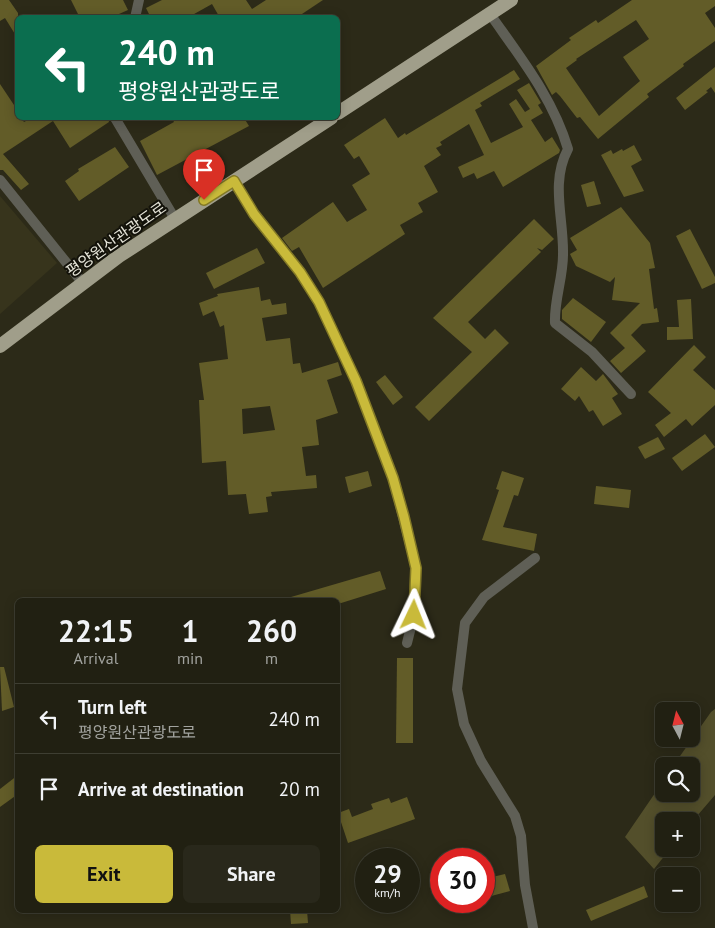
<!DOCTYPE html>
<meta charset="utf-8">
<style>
body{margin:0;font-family:"PT Sans","Noto Sans KR",sans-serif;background:#29281b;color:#f1f3f6;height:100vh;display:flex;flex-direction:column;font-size:19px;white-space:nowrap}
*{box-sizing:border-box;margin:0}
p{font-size:16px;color:#a2a39f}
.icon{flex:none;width:28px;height:28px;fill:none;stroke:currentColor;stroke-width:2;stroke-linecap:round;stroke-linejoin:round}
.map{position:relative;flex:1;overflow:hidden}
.side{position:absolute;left:15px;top:598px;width:325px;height:315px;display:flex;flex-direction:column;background:#212012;border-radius:8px;box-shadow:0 2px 12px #0003,0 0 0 1px #3e3e32}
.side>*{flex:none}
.hud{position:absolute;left:15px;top:15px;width:325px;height:105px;border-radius:8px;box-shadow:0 2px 12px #0003,0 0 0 1px #3e3e32;background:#0b6e4f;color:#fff;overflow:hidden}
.needle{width:32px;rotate:353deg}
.tools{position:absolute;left:655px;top:702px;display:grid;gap:10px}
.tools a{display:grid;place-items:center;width:45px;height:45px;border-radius:8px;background:#212012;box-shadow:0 2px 12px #0003,0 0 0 1px #3e3e32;font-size:25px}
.speed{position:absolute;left:355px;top:848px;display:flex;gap:10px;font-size:25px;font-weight:700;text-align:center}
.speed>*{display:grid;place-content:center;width:65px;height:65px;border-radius:50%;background:#212012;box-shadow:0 2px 12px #0003,0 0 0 1px #3e3e32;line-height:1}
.speed small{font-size:12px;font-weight:400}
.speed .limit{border:8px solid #d22;background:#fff;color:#111}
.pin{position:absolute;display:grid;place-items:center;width:42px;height:42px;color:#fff;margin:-51px -21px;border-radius:50% 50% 50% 0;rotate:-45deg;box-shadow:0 0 5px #0007}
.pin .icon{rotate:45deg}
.me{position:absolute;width:55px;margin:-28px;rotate:2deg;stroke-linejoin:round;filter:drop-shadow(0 0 4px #0008)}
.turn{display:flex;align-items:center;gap:18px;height:105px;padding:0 20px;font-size:22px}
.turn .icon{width:65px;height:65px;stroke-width:2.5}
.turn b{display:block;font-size:35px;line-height:42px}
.eta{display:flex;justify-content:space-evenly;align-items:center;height:85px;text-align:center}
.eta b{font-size:30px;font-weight:700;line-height:35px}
.primary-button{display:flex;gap:10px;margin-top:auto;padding:10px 20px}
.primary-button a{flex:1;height:58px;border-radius:8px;background:#c9ba3a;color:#111;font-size:20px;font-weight:700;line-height:58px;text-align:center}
.primary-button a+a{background:#29281b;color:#f1f3f6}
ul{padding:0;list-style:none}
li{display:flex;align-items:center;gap:15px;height:70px;padding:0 20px;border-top:1px solid #3e3e32}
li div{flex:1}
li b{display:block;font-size:19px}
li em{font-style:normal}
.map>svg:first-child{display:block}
.built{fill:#37341c}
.green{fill:#534f2b}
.building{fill:#625c28;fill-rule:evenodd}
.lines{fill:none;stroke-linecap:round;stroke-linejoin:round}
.minor{stroke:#5f5f56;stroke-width:10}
.trunk{stroke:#a09e8a;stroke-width:14}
.route-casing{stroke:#837926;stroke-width:12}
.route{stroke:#c9ba3a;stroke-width:9}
.labels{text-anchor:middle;stroke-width:4;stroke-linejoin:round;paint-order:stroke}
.street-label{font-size:16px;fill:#e5e4d8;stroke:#13120a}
</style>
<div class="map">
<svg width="715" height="928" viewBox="0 0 715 928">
<rect width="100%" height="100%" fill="#2c2a18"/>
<!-- built -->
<polygon class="built" points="0,196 57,263 0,314"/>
<!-- green -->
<polygon class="green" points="715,709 715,795 691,823 691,821 664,821 664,849 670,849 654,869 625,837 664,780 664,794 691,794 691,766 673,766 711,712"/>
<!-- building -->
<g class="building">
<polygon points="0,0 9,0 18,13 18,39 5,18 0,21"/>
<polygon points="71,0 123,0 128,10 119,14 121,18 80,18"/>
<polygon points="162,0 246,0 252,9 266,0 323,0 296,18 220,18 212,4 187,18 151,18 146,8"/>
<path d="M632,0H715V6L705,13L715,28V41L683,64L684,66L647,94L649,97L598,139L580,117L577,118L560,96L556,92L552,95L536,66L571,40L569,38L596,20L598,23ZM636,20L649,39L623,57L640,81L599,116L566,68L577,60L576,59Z"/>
<polygon points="715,67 715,93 711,87 706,91 708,92 685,110 676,98"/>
<polygon points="514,70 520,79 480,103 482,106 475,110 491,143 523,127 509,104 516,99 525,112 530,109 517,90 529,83 541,103 538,105 543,113 531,120 545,142 552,137 560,150 559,153 503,187 494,171 477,179 474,173 463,178 458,167 484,155 469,124 440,142 442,145 436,148 441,155 424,166 438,192 418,203 423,212 400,225 405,234 323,288 299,247 292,251 282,238 333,202 347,222 367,210 352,185 370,174 359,156 354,159 344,145 385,118 398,138 405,133 406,135"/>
<polygon points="0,84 18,111 18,118 21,118 24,122 32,118 108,118 109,122 70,148 53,121 3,154 29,184 21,190 3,170 0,170"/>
<polygon points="172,118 244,118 249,126 157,175 140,141 174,122"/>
<polygon points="634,145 642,160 631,166 644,191 624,197 601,155 611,150 613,154 622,149 623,151"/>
<polygon points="115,147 129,167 79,201 65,181 79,171 78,169"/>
<polygon points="594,181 601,204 587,207 581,185"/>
<polygon points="621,207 650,243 655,268 649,269 654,309 657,308 659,322 642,324 631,335 646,351 621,373 610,361 625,348 610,333 640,303 612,300 615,277 610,282 576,266 570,254 577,250 570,238"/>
<polygon points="534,219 554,239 542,250 537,248 541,252 468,322 485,339 495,329 509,343 429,421 415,407 472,352 433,318"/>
<polygon points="690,229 715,277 715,283 702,289 676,236"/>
<polygon points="257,248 265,263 214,289 206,273"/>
<path d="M259,287L261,301L270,299L272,305L286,303L287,314L262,318L266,341L290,338L293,364L300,363L302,373L338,362L342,375L327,380L338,413L316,420L319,445L302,447L306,476L316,475L317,488L271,492L272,496L266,497L268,512L249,514L246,494L228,495L226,461L202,463L199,400H204L199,363L228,359L224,325L220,327L214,311L203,316L199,303L218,296L217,294ZM270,406L275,430L243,434L242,409Z"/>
<polygon points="573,298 606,322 591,342 562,319 562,310"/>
<polygon points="691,299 693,339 667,340 667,327 679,327 677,300"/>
<polygon points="694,345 706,357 693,370 715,390 715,405 692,426 686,419 664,437 655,425 671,413 648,392"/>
<polygon points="581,367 596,381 603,374 618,394 612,398 622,414 603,426 593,410 589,412 579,396 575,401 561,389"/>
<polygon points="385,375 403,397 393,405 376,382"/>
<polygon points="705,434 715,447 682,471 672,458"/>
<polygon points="658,437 665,449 645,459 638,447"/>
<polygon points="368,471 372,486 349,493 345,477"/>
<polygon points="502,471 524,478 518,496 514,495 503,527 537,534 534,551 482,540 499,490 496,489"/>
<polygon points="596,486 631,490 629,508 594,504"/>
<polygon points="380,571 386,589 338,604 338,600 292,600 291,597"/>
<polygon points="397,658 413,658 413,743 396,743"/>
<polygon points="0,667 4,667 14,707 2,711"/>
<polygon points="18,775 18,794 0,807 0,789"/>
<polygon points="407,797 415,819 348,843 338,813 349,809 352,817 373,809 371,804 389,798 391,803"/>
<polygon points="505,874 510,891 484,898 484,879"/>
<polygon points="644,886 648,897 591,921 586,910"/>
<polygon points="290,910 307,910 308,923 291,924"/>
</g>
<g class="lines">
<!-- minor -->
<g class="minor">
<path d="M490,14C520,57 553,98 568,149C550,183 564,218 563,255C563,278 554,300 555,323L592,352L631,394"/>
<polyline points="135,18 139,0"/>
<polyline points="115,118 175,219"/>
<polyline points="0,180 82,282"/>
<polyline points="234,181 254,214 300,272 319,302 356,381 393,478 416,568 414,615 407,643"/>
<polyline points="533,928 525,885 521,836 515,816 481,761 464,724 457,689 465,623 484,597 535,558"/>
</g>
<!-- trunk -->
<g class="trunk">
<polyline points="338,113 511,0"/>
<polyline points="0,346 119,256 331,118"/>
</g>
</g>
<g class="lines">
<defs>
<polyline id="route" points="204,200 234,181 254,214 300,272 319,302 356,381 393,478 404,517 416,568 414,615"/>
</defs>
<!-- route casing -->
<use href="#route" class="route-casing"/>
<!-- route -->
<use href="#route" class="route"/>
</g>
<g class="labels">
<!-- street labels -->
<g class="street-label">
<text transform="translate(116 239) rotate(-35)" y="6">평양원산관광도로</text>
</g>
</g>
</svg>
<div class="tools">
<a><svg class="needle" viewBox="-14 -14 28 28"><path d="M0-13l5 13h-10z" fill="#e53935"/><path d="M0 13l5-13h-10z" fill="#a2a39f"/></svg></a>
<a><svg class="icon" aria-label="search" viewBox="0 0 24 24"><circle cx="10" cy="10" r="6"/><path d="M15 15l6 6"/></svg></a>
<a>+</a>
<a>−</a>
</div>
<div class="speed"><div>29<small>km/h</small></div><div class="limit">30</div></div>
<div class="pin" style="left:204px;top:200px;background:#d93025"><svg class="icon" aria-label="arrive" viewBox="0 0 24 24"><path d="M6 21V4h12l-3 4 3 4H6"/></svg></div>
<svg class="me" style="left:414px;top:615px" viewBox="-20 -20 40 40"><path d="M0-17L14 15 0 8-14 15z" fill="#c9ba3a" stroke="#fff" stroke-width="4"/></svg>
<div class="hud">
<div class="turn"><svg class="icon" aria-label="left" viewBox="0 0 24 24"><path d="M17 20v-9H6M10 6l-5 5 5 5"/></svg><div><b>240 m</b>평양원산관광도로</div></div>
</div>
<section class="side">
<div class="eta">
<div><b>22:15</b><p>Arrival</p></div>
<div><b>1</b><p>min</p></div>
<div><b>260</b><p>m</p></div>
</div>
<ul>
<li><svg class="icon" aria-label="left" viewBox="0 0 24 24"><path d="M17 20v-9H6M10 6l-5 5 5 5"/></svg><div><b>Turn left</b><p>평양원산관광도로</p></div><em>240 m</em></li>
<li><svg class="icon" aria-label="arrive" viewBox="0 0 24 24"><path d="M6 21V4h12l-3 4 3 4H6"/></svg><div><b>Arrive at destination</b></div><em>20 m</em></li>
</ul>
<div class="primary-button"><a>Exit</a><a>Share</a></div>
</section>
</div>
